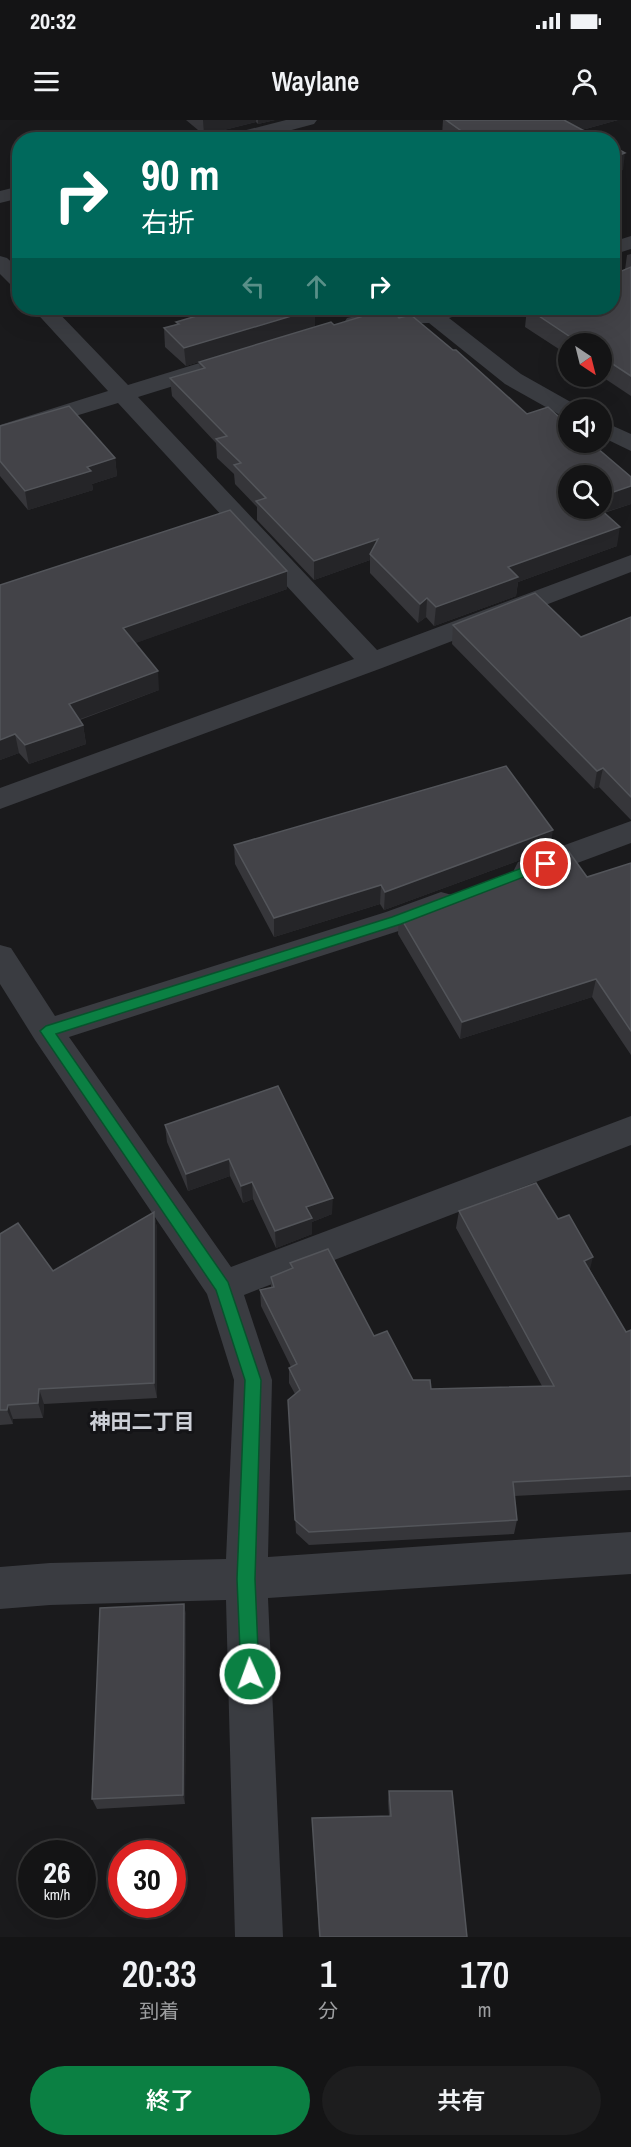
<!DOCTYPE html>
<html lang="ja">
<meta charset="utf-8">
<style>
body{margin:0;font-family:"Archivo Narrow","Noto Sans JP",sans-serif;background:#1d1d1e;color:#f1f3f6;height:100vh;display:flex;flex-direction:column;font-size:22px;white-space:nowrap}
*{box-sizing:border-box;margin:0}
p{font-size:20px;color:#9d9ea0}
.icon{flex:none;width:33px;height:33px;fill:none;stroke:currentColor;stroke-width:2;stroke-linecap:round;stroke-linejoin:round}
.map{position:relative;height:1817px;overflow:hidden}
.panel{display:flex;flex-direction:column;background:#141415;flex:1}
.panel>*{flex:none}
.banner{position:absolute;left:12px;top:12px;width:608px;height:183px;border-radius:24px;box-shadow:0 6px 24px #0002,0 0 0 2px #333334;background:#00695c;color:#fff;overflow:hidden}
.needle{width:39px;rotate:145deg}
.fabs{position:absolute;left:558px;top:213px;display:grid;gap:12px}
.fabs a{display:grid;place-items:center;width:54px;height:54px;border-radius:50%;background:#141415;box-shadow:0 6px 24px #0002,0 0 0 2px #333334;font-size:30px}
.speed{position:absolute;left:18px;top:1720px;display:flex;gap:12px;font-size:30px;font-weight:700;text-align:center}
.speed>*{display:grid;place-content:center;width:78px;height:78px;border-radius:50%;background:#141415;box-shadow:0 6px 24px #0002,0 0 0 2px #333334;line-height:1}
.speed small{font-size:15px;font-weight:400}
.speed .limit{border:9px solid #d22;background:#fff;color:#111}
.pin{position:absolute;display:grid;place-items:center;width:51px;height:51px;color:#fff;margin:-26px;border:3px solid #fff;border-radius:50%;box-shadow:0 2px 6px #0007}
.me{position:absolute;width:66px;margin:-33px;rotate:358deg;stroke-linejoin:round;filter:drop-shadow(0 0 4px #0008)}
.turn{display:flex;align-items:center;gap:21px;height:126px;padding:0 30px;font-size:27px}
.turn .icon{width:78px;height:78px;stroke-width:2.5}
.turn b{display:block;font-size:42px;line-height:51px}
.lanes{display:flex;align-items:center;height:57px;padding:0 30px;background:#0003;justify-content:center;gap:30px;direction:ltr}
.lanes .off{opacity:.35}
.eta{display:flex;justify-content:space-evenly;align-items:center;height:102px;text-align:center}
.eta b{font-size:36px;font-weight:600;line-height:42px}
.button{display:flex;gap:12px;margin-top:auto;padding:12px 30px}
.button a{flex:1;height:69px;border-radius:36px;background:#0b8043;color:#fff;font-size:24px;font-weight:600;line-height:69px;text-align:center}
.button a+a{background:#1d1d1e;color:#f1f3f6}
.status{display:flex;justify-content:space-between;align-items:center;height:42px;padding:0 30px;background:#141415;direction:ltr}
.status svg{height:16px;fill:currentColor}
header{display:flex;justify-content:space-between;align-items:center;height:78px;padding:0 30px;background:#141415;font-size:27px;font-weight:600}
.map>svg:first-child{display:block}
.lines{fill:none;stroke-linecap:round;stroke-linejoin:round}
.minor{fill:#3a3c41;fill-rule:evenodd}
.wall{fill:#36363a}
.shaded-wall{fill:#252528}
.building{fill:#434348;stroke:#53555a;stroke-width:1.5}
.route{fill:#0b8043;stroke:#07532c;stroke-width:1.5}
.labels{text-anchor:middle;stroke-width:6;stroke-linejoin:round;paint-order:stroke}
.neighbourhood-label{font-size:21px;font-weight:bold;fill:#cdd0d7;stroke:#141417}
</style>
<div class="status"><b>20:32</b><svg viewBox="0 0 49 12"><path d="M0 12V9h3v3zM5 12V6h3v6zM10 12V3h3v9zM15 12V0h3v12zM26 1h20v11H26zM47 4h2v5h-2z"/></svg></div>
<header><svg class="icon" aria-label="menu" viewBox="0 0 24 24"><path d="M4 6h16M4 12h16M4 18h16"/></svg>Waylane<svg class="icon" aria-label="person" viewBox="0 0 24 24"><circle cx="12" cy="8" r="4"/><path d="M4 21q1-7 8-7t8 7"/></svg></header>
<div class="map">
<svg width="631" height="1817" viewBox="0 0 631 1817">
<rect width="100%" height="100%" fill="#1a1a1c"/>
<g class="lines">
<!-- minor -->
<g class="minor">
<polygon points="286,0 317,0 314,4 254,20 221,20 223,16"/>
<polygon points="20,66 20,78 0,83 0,71"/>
<polygon points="631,116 631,129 612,135 612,122"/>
<polygon points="0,136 7,138 20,150 20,169 13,167 0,154"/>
<polygon points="32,188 54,188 128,265 206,241 214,239 222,241 225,246 222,251 138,277 377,530 631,435 631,452 382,548 0,689 0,668 354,539 118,283 0,319 0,305 108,271"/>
<polygon points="437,188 466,188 464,193 449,198 521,254 576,285 579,290 568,290 568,297 560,295 505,264 429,203 374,204 355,209 347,208 344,203 347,198 373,192"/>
<polygon points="602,301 631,314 631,331 602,317"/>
<polygon points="631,701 631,723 529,761 518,758 514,750 518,742"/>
<polygon points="441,772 452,775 456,783 452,791 408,808 69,917 231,1147 631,996 631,1025 244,1175 272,1260 268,1437 631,1412 631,1454 268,1478 283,1817 235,1817 226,1480 50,1485 0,1489 0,1447 50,1443 226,1439 234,1260 207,1174 35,920 0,864 0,825 11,828 55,896 386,792"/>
</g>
</g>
<!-- wall -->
<g class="wall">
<polygon points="186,0 275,0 258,4 256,2 204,15"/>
<polygon points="443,0 618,0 582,10 601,20 448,20 442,15"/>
<polygon points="631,134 631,276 601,256 602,256 602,224 568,224 568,235 525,207 527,188 625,150 627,135"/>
<polygon points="222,188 314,188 315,206 399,198 527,294 631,357 631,384 604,393 617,426 518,462 516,476 434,506 426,497 418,503 370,453 370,440 314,460 257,400 257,387 235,364 234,354 217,338 216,323 172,276 170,258 200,249 199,242 186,246 165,227 164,208 177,204 176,202"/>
<polygon points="0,306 115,338 117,356 92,364 93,370 28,390 0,356"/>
<polygon points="287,451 287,469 135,523 159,570 80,600 83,605 86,624 29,644 19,633 0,640 0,465"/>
<polygon points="631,497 631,700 599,667 594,669 452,524 453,505 581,517"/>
<polygon points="234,725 550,729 384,790 380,784 274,817 235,744"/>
<polygon points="631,743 631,935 592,877 460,919 398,814 399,795 587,757"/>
<polygon points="165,1005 332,1094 312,1102 312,1114 276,1128 253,1079 243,1083 230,1056 188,1071 167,1022"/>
<polygon points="459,1091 558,1099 590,1150 626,1212 631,1210 631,1370 514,1376 517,1400 514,1414 309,1425 296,1413 289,1295 295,1274 289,1263 289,1248 291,1247 261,1186 260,1170 271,1167 271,1157 291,1149 290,1143 374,1216 413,1260 431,1269 542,1266 456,1108"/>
<polygon points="154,1092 157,1109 157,1278 44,1284 43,1298 13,1299 13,1304 0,1305 0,1114 53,1151"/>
<polygon points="184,1484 186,1496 185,1684 97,1689 92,1679"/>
<polygon points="389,1671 467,1817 319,1817 312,1698 389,1696 388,1681"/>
</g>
<!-- shaded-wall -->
<g class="shaded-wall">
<polygon points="203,0 256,0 256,2 204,15"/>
<polygon points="258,0 275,0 258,4"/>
<polygon points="561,0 618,0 560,16"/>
<polygon points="625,33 623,50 612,54 612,38"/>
<polygon points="315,189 315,207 186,246 184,228"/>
<polygon points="115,338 117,356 92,364 93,370 28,390 25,371 87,347"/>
<polygon points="631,366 631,384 586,398 587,388 602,388 602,376"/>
<polygon points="620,407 617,426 518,462 516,476 434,506 436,487 508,447"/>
<polygon points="378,419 370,434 370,440 314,460 314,441"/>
<polygon points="287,451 287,469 125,527 123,508"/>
<polygon points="427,478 426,497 418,503 420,484"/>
<polygon points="158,551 159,570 72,602 69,584"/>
<polygon points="83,605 86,624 29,644 25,625"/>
<polygon points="15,614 19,633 0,640 0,620"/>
<polygon points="603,648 599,667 594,669 597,651"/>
<polygon points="553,710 550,729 384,790 385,772"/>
<polygon points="381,765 380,784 274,817 274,798"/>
<polygon points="596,859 592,877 460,919 462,902"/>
<polygon points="229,1039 230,1056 188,1071 186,1054"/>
<polygon points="252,1062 253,1079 243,1083 241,1066"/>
<polygon points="333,1078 332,1094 312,1102 312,1114 276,1128 275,1111 306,1087"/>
<polygon points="154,1092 157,1109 157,1278 154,1263"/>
<polygon points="593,1137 589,1153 584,1141"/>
<polygon points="39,1269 44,1284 43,1298 38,1283"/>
<polygon points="8,1285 13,1299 13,1304 7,1290"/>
<polygon points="184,1484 186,1496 185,1684 183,1675"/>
</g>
<!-- building -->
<g class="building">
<polygon points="446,0 564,0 601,20 474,20"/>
<polygon points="612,26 625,33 612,38"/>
<polygon points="631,147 631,256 602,237 602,224 581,224 527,188 612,188 612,155"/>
<polygon points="224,188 314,188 315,189 184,228 164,208 179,204 176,202"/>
<polygon points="390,188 399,198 411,195 453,230 456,230 527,294 548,287 568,305 568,322 590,322 631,357 631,366 602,376 602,356 568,356 568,388 599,388 620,407 508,447 518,457 436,487 427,478 420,484 370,434 378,419 314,441 256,381 266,378 234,345 241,343 216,319 227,316 170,258 205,248 199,242 331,202 334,205"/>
<polygon points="69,286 115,338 87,347 91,351 25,371 0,341 0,306"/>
<polygon points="230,390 287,451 123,508 158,551 69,584 83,605 25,625 15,614 0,620 0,465"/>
<polygon points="535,473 581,517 631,497 631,677 603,648 597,651 453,505"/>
<polygon points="506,646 553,710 385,772 381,765 274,798 234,725"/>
<polygon points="569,732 587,757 631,743 631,911 596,859 462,902 399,795"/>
<polygon points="278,966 333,1078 306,1087 312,1098 275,1111 252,1062 241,1066 229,1039 186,1054 165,1005"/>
<polygon points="536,1063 558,1099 569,1095 593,1137 584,1141 626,1212 631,1210 631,1356 513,1362 517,1400 309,1412 295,1400 288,1280 300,1270 289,1248 297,1244 260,1170 274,1167 271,1157 293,1148 290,1143 328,1129 374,1216 387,1211 413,1260 430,1260 431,1269 554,1266 459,1091"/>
<polygon points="154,1092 154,1263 39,1269 38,1283 8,1285 7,1290 0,1290 0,1114 18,1103 53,1151"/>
<polygon points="184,1484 183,1675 92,1679 100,1488"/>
<polygon points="389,1671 452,1671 467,1817 320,1817 312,1698 391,1696"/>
</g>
<!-- route -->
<polygon class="route" points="546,739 550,741 552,744 550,747 401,804 56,914 228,1162 261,1260 255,1459 259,1554 256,1561 250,1563 243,1561 241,1554 237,1459 245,1260 216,1170 40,911 46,906 392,797"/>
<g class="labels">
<!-- neighbourhood labels -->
<g class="neighbourhood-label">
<text x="142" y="1309">神田二丁目</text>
</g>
</g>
</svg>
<div class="fabs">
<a><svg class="needle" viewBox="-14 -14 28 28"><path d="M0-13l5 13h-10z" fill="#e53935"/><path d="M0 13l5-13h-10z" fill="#9d9ea0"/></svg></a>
<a><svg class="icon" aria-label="sound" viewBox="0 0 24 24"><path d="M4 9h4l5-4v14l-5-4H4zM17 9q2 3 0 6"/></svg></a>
<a><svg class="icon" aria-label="search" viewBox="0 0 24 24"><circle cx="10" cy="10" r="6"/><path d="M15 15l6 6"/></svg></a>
</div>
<div class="speed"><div>26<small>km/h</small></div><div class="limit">30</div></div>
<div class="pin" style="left:546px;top:744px;background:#d93025"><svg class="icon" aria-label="arrive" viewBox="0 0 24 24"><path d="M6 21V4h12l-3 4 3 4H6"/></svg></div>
<svg class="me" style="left:250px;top:1554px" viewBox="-20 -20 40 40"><circle r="17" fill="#0b8043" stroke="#fff" stroke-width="3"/><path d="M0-11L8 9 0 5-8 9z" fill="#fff"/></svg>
<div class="banner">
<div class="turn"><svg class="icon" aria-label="right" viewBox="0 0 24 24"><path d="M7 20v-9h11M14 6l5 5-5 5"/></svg><div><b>90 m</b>右折</div></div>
<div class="lanes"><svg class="icon off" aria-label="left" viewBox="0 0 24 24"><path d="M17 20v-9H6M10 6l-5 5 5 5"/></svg><svg class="icon off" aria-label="ahead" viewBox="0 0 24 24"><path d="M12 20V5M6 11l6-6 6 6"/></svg><svg class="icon" aria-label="right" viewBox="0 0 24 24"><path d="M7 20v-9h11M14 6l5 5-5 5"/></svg></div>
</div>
</div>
<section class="panel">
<div class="eta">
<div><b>20:33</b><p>到着</p></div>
<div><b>1</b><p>分</p></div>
<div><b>170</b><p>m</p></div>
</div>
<div class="button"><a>終了</a><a>共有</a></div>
</section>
